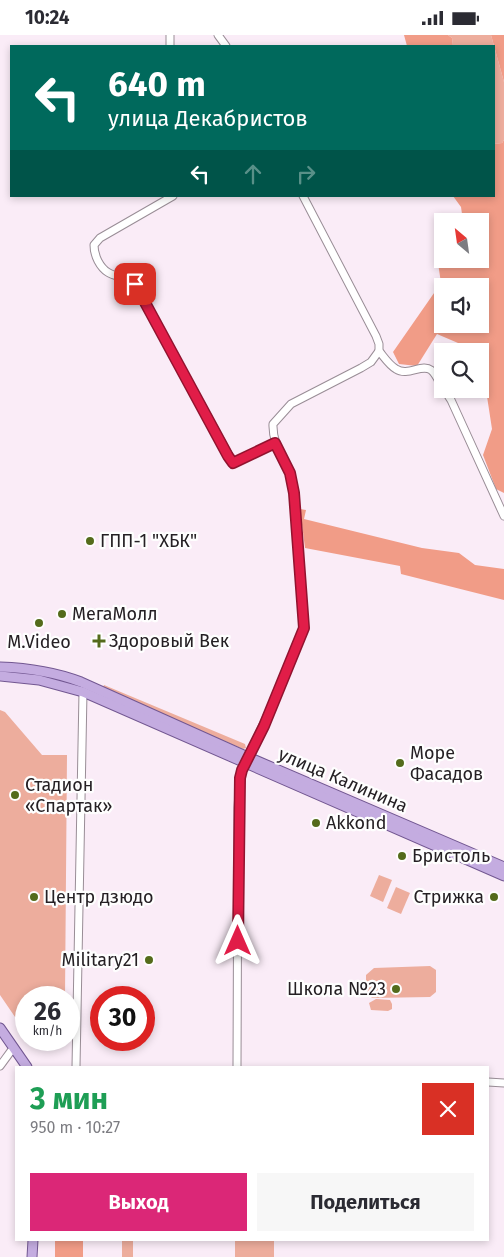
<!DOCTYPE html>
<html lang="ru">
<meta charset="utf-8">
<style>
body{margin:0;font-family:"Fira Sans",sans-serif;background:#f7f7f7;color:#2b2b33;height:100vh;display:flex;flex-direction:column;font-size:19px;white-space:nowrap}
*{box-sizing:border-box;margin:0}
p{font-size:16px;color:#7c7c81}
.icon{flex:none;width:28px;height:28px;fill:none;stroke:currentColor;stroke-width:2;stroke-linecap:round;stroke-linejoin:round}
.map{position:relative;flex:1;overflow:hidden}
.panel{position:absolute;left:15px;top:1031px;width:474px;height:175px;display:flex;flex-direction:column;background:#fff;border-radius:0px;box-shadow:0 2px 8px #0003}
.panel>*{flex:none}
.hud{position:absolute;left:10px;top:10px;width:485px;height:152px;border-radius:0px;box-shadow:0 2px 8px #0003;background:#00695c;color:#fff;overflow:hidden}
.needle{width:32px;rotate:331deg}
.fabs{position:absolute;left:434px;top:178px;display:grid;gap:10px}
.fabs a{display:grid;place-items:center;width:55px;height:55px;border-radius:0px;background:#fff;box-shadow:0 2px 8px #0003;font-size:25px}
.speed{position:absolute;left:15px;top:951px;display:flex;gap:10px;font-size:25px;font-weight:700;text-align:center}
.speed>*{display:grid;place-content:center;width:65px;height:65px;border-radius:50%;background:#fff;box-shadow:0 2px 8px #0003;line-height:1}
.speed small{font-size:12px;font-weight:400}
.speed .limit{border:8px solid #d22;background:#fff;color:#111}
.pin{position:absolute;display:grid;place-items:center;width:42px;height:42px;color:#fff;margin:-21px;border-radius:10px;box-shadow:0 2px 8px #0006}
.me{position:absolute;width:55px;margin:-28px;rotate:0deg;stroke-linejoin:round;filter:drop-shadow(0 0 4px #0008)}
.turn{display:flex;align-items:center;gap:18px;height:105px;padding:0 15px;font-size:22px}
.turn .icon{width:65px;height:65px;stroke-width:2.5}
.turn b{display:block;font-size:35px;line-height:42px}
.lanes{display:flex;align-items:center;height:48px;padding:0 15px;background:#0003;justify-content:center;gap:25px;direction:ltr}
.lanes .off{opacity:.35}
.round{display:grid;place-items:center;flex:none;width:52px;height:52px;border-radius:0px;background:#f7f7f7}
.headline{display:flex;align-items:center;justify-content:space-between;height:85px;padding:0 15px}
h1{font-size:30px;font-weight:700;line-height:38px;color:#1e9e55}
.primary-button{display:flex;gap:10px;margin-top:auto;padding:10px 15px}
.primary-button a{flex:1;height:58px;border-radius:0px;background:#db2777;color:#fff;font-size:20px;font-weight:700;line-height:58px;text-align:center}
.primary-button a+a{background:#f7f7f7;color:#2b2b33}
.status{display:flex;justify-content:space-between;align-items:center;height:35px;padding:0 25px;background:#fff;direction:ltr}
.status svg{height:14px;fill:currentColor}
.map>svg:first-child{display:block}
.green{fill:#edad9d}
.forest{fill:#f19c87;fill-rule:evenodd}
.lines{fill:none;stroke-linecap:round;stroke-linejoin:round}
.minor-casing{stroke:#998d96;stroke-width:9}
.major-casing{stroke:#725791;stroke-width:11}
.minor{stroke:#fff;stroke-width:7}
.major{stroke:#c4ace0;stroke-width:9}
.route-casing{stroke:#92132f;stroke-width:12}
.route{stroke:#e11d48;stroke-width:9}
.poi-dot{fill:#546b1b;stroke:#fefefe;stroke-width:2}
.labels{text-anchor:middle;stroke-width:4.5;stroke-linejoin:round;paint-order:stroke}
.poi-label{font-size:18px;fill:#252024;stroke:#fefefe;text-anchor:start}
.street-label{font-size:18px;fill:#252024;stroke:#fefefe}
</style>
<div class="status"><b>10:24</b><svg viewBox="0 0 49 12"><path d="M0 12V9h3v3zM5 12V6h3v6zM10 12V3h3v9zM15 12V0h3v12zM26 1h20v11H26zM47 4h2v5h-2z"/></svg></div>
<div class="map">
<svg width="504" height="1222" viewBox="0 0 504 1222">
<rect width="100%" height="100%" fill="#faecf7"/>
<!-- green -->
<g class="green">
<polygon points="448,0 491,0 504,47 504,105 502,108 494,109 494,11 453,11 452,3"/>
<polygon points="104,650 245,709 246,713 243,714 106,655 103,652"/>
<polygon points="0,675 5,677 42,720 67,720 65,962 26,962 26,998 0,960"/>
<polygon points="379,840 392,845 383,867 370,861"/>
<polygon points="396,852 410,858 401,879 387,873"/>
<polygon points="430,931 436,935 436,957 430,962 372,963 366,957 366,940 374,933"/>
<polygon points="376,964 390,965 392,969 392,974 388,976 371,975 369,968"/>
<rect x="122" y="1205" width="11" height="17"/>
<rect x="235" y="1205" width="39" height="17"/>
</g>
<!-- forest -->
<g class="forest">
<polygon points="404,0 448,0 452,3 453,11 407,11"/>
<polygon points="491,0 504,0 504,47"/>
<path d="M504,105V458L496,454L483,420L492,394L482,329L480,327V316H470L465,311L437,299L417,331L399,329L393,317L441,248L438,228L442,223L480,224V186H463L461,172L453,161H494V109L502,108ZM442,251H480V289H442Z"/>
<polygon points="300,474 306,475 304,484 422,513 459,518 475,530 504,534 504,565 401,539 400,531 305,513"/>
<rect x="55" y="1205" width="28" height="17"/>
</g>
<g class="lines">
<defs>
<g id="minor">
<polyline points="170,0 170,11"/>
<polyline points="218,0 226,11"/>
<path d="M173,161L100,203L94,210C94,217 95,220 98,226C108,245 121,238 135,249L233,428L275,407"/>
<path d="M303,161L376,301L379,309V316C384,322 389,330 396,334C408,342 422,328 431,335C436,339 439,347 442,352"/>
<polyline points="444,354 451,365 504,481"/>
<path d="M248,722L268,679L304,593L293,449C288,428 272,412 273,389L291,369L361,333L371,327L379,316"/>
<polyline points="0,1031 11,1016"/>
<polyline points="76,1032 83,657"/>
<polyline points="237,1032 238,773 240,743 245,729"/>
<polyline points="488,1047 504,1048"/>
</g>
<g id="major">
<path d="M0,632C28,633 55,637 81,647L248,722L504,832"/>
<polyline points="0,641 39,645 83,657 504,841"/>
<polyline points="0,993 27,1032"/>
<polyline points="32,1222 33,1205"/>
</g>
</defs>
<!-- minor casing -->
<use href="#minor" class="minor-casing"/>
<!-- major casing -->
<use href="#major" class="major-casing"/>
<!-- minor -->
<use href="#minor" class="minor"/>
<!-- major -->
<use href="#major" class="major"/>
</g>
<g class="lines">
<defs>
<polyline id="route" points="135,249 228,421 233,428 275,408 290,438 294,458 304,593 264,691 242,735 240,743 238,906"/>
</defs>
<!-- route casing -->
<use href="#route" class="route-casing"/>
<!-- route -->
<use href="#route" class="route"/>
</g>
<!-- markers -->
<g class="poi-dot">
<circle cx="90" cy="506" r="5"/>
<circle cx="62" cy="579" r="5"/>
<circle cx="39" cy="588" r="5"/>
<path d="M96.5 598.5h5v5h5v5h-5v5h-5v-5h-5v-5h5z"/>
<circle cx="400" cy="728" r="5"/>
<circle cx="15" cy="760" r="5"/>
<circle cx="316" cy="788" r="5"/>
<circle cx="402" cy="821" r="5"/>
<circle cx="34" cy="862" r="5"/>
<circle cx="494" cy="862" r="5"/>
<circle cx="149" cy="925" r="5"/>
<circle cx="396" cy="954" r="5"/>
</g>
<g class="labels">
<!-- poi labels -->
<g class="poi-label">
<text x="100" y="512">ГПП-1 "ХБК"</text>
<text x="72" y="585">МегаМолл</text>
<text x="109" y="612">Здоровый Век</text>
<text x="39" y="613" text-anchor="middle">M.Video</text>
<text x="410" y="724">Море<tspan x="410" dy="21">Фасадов</tspan></text>
<text x="25" y="756">Стадион<tspan x="25" dy="21">«Спартак»</tspan></text>
<text x="326" y="794">Akkond</text>
<text x="412" y="827">Бристоль</text>
<text x="44" y="868">Центр дзюдо</text>
<text x="484" y="868" text-anchor="end">Стрижка</text>
<text x="139" y="931" text-anchor="end">Military21</text>
<text x="386" y="960" text-anchor="end">Школа №23</text>
</g>
<!-- street labels -->
<g class="street-label">
<text transform="translate(343 745) rotate(23)" y="6">улица Калинина</text>
</g>
</g>
</svg>
<div class="fabs">
<a><svg class="needle" viewBox="-14 -14 28 28"><path d="M0-13l5 13h-10z" fill="#e53935"/><path d="M0 13l5-13h-10z" fill="#7c7c81"/></svg></a>
<a><svg class="icon" aria-label="sound" viewBox="0 0 24 24"><path d="M4 9h4l5-4v14l-5-4H4zM17 9q2 3 0 6"/></svg></a>
<a><svg class="icon" aria-label="search" viewBox="0 0 24 24"><circle cx="10" cy="10" r="6"/><path d="M15 15l6 6"/></svg></a>
</div>
<div class="speed"><div>26<small>km/h</small></div><div class="limit">30</div></div>
<div class="pin" style="left:135px;top:249px;background:#d93025"><svg class="icon" aria-label="arrive" viewBox="0 0 24 24"><path d="M6 21V4h12l-3 4 3 4H6"/></svg></div>
<svg class="me" style="left:238px;top:906px" viewBox="-20 -20 40 40"><path d="M0-17L14 15 0 8-14 15z" fill="#e11d48" stroke="#fff" stroke-width="4"/></svg>
<div class="hud">
<div class="turn"><svg class="icon" aria-label="left" viewBox="0 0 24 24"><path d="M17 20v-9H6M10 6l-5 5 5 5"/></svg><div><b>640 m</b>улица Декабристов</div></div>
<div class="lanes"><svg class="icon" aria-label="left" viewBox="0 0 24 24"><path d="M17 20v-9H6M10 6l-5 5 5 5"/></svg><svg class="icon off" aria-label="ahead" viewBox="0 0 24 24"><path d="M12 20V5M6 11l6-6 6 6"/></svg><svg class="icon off" aria-label="right" viewBox="0 0 24 24"><path d="M7 20v-9h11M14 6l5 5-5 5"/></svg></div>
</div>
<section class="panel">
<div class="headline"><div><h1>3 мин</h1><p>950 m · 10:27</p></div><a class="round" style="background:#d93025;color:#fff"><svg class="icon" aria-label="close" viewBox="0 0 24 24"><path d="M6 6l12 12M18 6L6 18"/></svg></a></div>
<div class="primary-button"><a>Выход</a><a>Поделиться</a></div>
</section>
</div>
